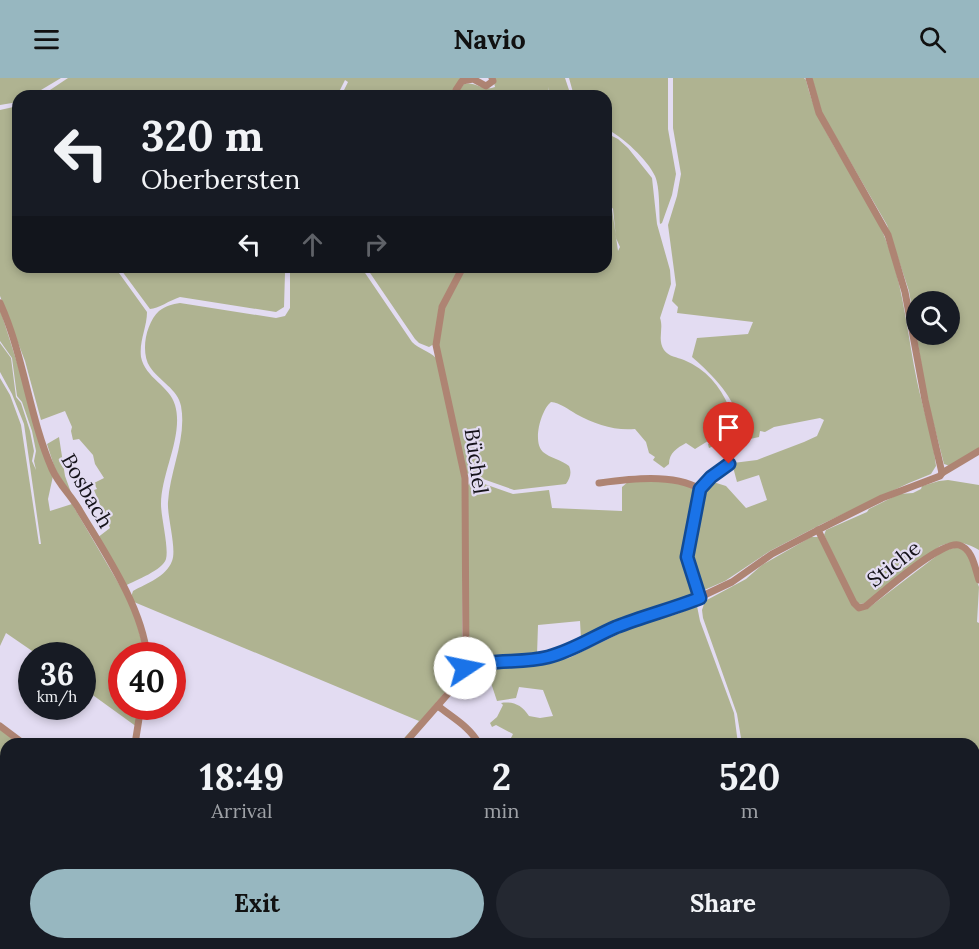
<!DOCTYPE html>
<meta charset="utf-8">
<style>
body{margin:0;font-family:Lora,serif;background:#242831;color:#f1f3f6;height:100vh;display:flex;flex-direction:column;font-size:22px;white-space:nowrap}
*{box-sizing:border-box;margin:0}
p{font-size:20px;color:#9ea1a6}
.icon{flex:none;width:33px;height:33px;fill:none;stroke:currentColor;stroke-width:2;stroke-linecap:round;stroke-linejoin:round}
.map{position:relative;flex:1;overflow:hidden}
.panel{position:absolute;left:0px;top:660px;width:980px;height:212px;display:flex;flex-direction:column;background:#171b24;border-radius:18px 18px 0 0;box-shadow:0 3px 9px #0003}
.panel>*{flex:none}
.banner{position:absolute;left:12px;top:12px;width:600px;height:183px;border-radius:18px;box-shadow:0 3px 9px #0003;background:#171b24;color:#f1f3f6;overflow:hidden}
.tools{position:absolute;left:906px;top:213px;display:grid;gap:12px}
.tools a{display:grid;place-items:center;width:54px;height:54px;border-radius:50%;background:#171b24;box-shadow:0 3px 9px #0003;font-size:30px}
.speed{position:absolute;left:18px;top:564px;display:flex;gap:12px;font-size:30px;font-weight:700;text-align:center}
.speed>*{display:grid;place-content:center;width:78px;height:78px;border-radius:50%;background:#171b24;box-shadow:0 3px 9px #0003;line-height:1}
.speed small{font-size:15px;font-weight:400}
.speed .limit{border:9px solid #d22;background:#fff;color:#111}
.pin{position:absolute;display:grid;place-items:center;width:51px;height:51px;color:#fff;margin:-62px -26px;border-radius:50% 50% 50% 0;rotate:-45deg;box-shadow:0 0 6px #0007}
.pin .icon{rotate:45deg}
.me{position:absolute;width:66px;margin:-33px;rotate:79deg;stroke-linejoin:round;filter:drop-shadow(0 0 4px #0008)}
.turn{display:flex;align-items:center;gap:21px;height:126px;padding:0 30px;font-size:27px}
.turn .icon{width:78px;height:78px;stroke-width:2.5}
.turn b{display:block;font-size:42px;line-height:51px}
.lanes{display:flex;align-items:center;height:57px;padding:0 30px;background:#0003;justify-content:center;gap:30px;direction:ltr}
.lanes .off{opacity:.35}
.eta{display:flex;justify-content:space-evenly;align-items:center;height:102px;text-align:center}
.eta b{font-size:36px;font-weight:800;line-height:42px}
.button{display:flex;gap:12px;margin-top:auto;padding:12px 30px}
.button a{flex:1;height:69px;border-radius:36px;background:#97b7c0;color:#111;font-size:24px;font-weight:800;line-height:69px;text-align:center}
.button a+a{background:#242831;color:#f1f3f6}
header{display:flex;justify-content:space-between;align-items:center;height:78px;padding:0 30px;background:#97b7c0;color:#111;font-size:27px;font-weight:800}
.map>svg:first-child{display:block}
.green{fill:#afb391;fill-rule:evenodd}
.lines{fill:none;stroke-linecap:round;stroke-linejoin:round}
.stream{stroke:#46727f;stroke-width:1.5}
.minor{stroke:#ae8473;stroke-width:7}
.route-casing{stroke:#114b97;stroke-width:15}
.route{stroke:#1a73e8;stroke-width:10}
.labels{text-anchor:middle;stroke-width:4.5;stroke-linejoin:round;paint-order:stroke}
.street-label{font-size:21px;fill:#15131a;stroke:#e3dcf2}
</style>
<header><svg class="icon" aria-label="menu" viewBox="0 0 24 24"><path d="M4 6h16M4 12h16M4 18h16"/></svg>Navio<svg class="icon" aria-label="search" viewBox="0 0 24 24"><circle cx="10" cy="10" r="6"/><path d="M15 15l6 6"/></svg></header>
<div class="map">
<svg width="979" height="871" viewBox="0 0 979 871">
<rect width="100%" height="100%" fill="#e3dcf2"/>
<!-- green -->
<g class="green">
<polygon points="0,0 61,0 31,18 18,18 18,24 0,27"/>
<polygon points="68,0 466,0 455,18 341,18 348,4 345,2 337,18 41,18"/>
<path d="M493,0H565L571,18H550L548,9L549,18H459L458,14L464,6C476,3 483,14 495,9Z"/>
<path d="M569,0H668V51L676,96L672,117L662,145L660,146C659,133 660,109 655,98C648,82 622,58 606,51V18H574Z"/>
<path d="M673,0H804L806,2C819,58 857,97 880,148C903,199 906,250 917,303C923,332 933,359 936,388L931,396L909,405L822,446L770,473L725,503L702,513L692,479L702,422V413L710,403L726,408L746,430L767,422L759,397L737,404L733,389L725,390L733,385L757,382L804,364L817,358L824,342L820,340L774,349L765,354L760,353L759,359L741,363L745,360L742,359C732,364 720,365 709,370L708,366C716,362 731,357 735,348C745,327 706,291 692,279L697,260L748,256L753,244L677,235L678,229L672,223L676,207L668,147L677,118L681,96L673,50Z"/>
<path d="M812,0H979V370L950,388L944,386L927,320L909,213L887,147L822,35ZM916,224H950V256H916Z"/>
<path d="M18,28V189H112L119,195L147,234C147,249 139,263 141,279C145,300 170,308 175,327C184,357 161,395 161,426C161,440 169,469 166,481C163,492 136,502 125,508L97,460L110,450L94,412L97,411L94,405L104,400L95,386L93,377L79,361L73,362L71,353L72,349L65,333L41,342L25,283L0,218V32Z"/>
<path d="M606,55L618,61L628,70L652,100L657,146L670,192L671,206L660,240C664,251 657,261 664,272C669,279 677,279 684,282C706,291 720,308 729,329C732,337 735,343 729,350L695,371L686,365C677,370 669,375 669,386L664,390L653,382L655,379L649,375L646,364L635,351C614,353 595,346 576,336C568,331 560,325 551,324C541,332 532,364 543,374C550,380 562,382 569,388C572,395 570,400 566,406L514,412L466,395L438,269L443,230L464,189H606V121L612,131L618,173L620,169L616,160L613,131L608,124L606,114Z"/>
<path d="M119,189H283L285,195L284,229L276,234L180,219C170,222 158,231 150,231Z"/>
<path d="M290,189H361L412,264C419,271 429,273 436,280L463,399L462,587L451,607L401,666H399L419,643L134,524L131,519L133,513C147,505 166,499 172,483C177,471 167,439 168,424C170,392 187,360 181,328C178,311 159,303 150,289C140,274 146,245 159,233C166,228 172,226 180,225L276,240L285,238L290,230Z"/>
<polygon points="366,189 460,189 439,229 434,266 429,269 419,265 415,261"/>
<polygon points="0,231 53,398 48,421 50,433 72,426 133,530 145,577 122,578 122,628 141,629 137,649 83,610 82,578 38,577 6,555 0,568 0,300 10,317 21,347 39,466 41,466 24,346 12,316 0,294 0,265 11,280 16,319 21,325 30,353 34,373 32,383 36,392 34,383 36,373 32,353 22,324 17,318 12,280 0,263"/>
<polygon points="59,359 65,398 73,420 55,391 47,366"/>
<path d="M473,402L513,416L549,412L552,430L622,433V409L629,403C645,403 686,401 696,414V418L685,479L694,517L666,529L663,528L625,539L624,542L581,561L580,543L538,547L537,577L479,580L470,583L467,581L468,407Z"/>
<path d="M948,402L979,407V472C965,464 955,462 940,468L865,525L860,526L855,523L824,457L826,452L867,434L869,431L899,416L913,415L921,411L922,408L939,403Z"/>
<polygon points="811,459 819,459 852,526 867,531 943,473 958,469 964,473 969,479 979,509 977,544 979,545 979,871 756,871 757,866 974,866 974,666 742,666 737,636 703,540 702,532 705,523 746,501 762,487"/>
<path d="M697,528L700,543L734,635L738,666H513L509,664L513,656L496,647L492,649L490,645L497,639L503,627L501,625C513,623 522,627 529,638L540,640L553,638L543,612L519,609L516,620L497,623L485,587H529L569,580L637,547L677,536Z"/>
<polygon points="0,651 19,666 6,666 6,784 0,781"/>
<polygon points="6,798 6,866 752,866 751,871 0,871 0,808"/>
</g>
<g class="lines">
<!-- stream -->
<polyline class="stream" points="974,816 979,820"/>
<!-- minor -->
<g class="minor">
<polyline points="456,18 456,12 462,3 473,1 486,8 493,3 492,0"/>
<polyline points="463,189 442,229 436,267 465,400 466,590"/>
<path d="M0,225C24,278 29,338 52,391C59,407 72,418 80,433C105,475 142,529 147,578"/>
<polyline points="942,395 979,373"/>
<path d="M599,405C629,401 673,395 700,411"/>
<path d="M818,452L854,525L859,530L866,528C882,515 941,462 959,467C973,471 975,491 979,502"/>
<polyline points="700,520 688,479 700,411 711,399 729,386"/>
<path d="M438,628C453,640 470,649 479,666"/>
<polyline points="0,648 24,666"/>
<polyline points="135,666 141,628"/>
<polyline points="404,666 453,610 466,590 479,585 530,582 547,579 566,573 625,546 677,530 732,504 772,476 818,452 882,420 940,398 942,395 925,322 905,214 888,157 819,35 809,0"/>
</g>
</g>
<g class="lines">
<defs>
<path id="route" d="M465,590C492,580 521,586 548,579C572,573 593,559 616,549C644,538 672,531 700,520L687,479L700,411L711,399L729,386"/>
</defs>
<!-- route casing -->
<use href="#route" class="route-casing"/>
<!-- route -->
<use href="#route" class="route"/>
</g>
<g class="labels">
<!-- street labels -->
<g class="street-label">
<text transform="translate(476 383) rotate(82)" y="7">Büchel</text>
<text transform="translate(87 413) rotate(60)" y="7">Bosbach</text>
<text transform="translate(894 486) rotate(-38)" y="7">Stiche</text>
</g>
</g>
</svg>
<div class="tools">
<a><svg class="icon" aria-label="search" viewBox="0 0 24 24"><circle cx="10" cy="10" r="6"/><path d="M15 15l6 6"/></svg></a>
</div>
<div class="speed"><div>36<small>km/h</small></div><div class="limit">40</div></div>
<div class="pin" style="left:729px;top:386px;background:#d93025"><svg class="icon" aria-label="arrive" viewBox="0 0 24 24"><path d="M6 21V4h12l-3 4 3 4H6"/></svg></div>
<svg class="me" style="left:465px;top:590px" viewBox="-20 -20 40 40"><circle r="19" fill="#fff"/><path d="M0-13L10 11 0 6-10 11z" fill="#1a73e8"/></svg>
<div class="banner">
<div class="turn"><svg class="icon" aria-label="left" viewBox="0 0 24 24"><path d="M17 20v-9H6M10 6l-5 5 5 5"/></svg><div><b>320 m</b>Oberbersten</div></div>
<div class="lanes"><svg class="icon" aria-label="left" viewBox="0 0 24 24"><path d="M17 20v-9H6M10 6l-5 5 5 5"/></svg><svg class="icon off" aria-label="ahead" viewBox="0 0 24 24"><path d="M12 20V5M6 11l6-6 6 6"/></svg><svg class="icon off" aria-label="right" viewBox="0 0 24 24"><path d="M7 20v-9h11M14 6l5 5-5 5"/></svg></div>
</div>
<section class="panel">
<div class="eta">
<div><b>18:49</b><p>Arrival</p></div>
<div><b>2</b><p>min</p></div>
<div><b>520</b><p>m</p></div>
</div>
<div class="button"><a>Exit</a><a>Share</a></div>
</section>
</div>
